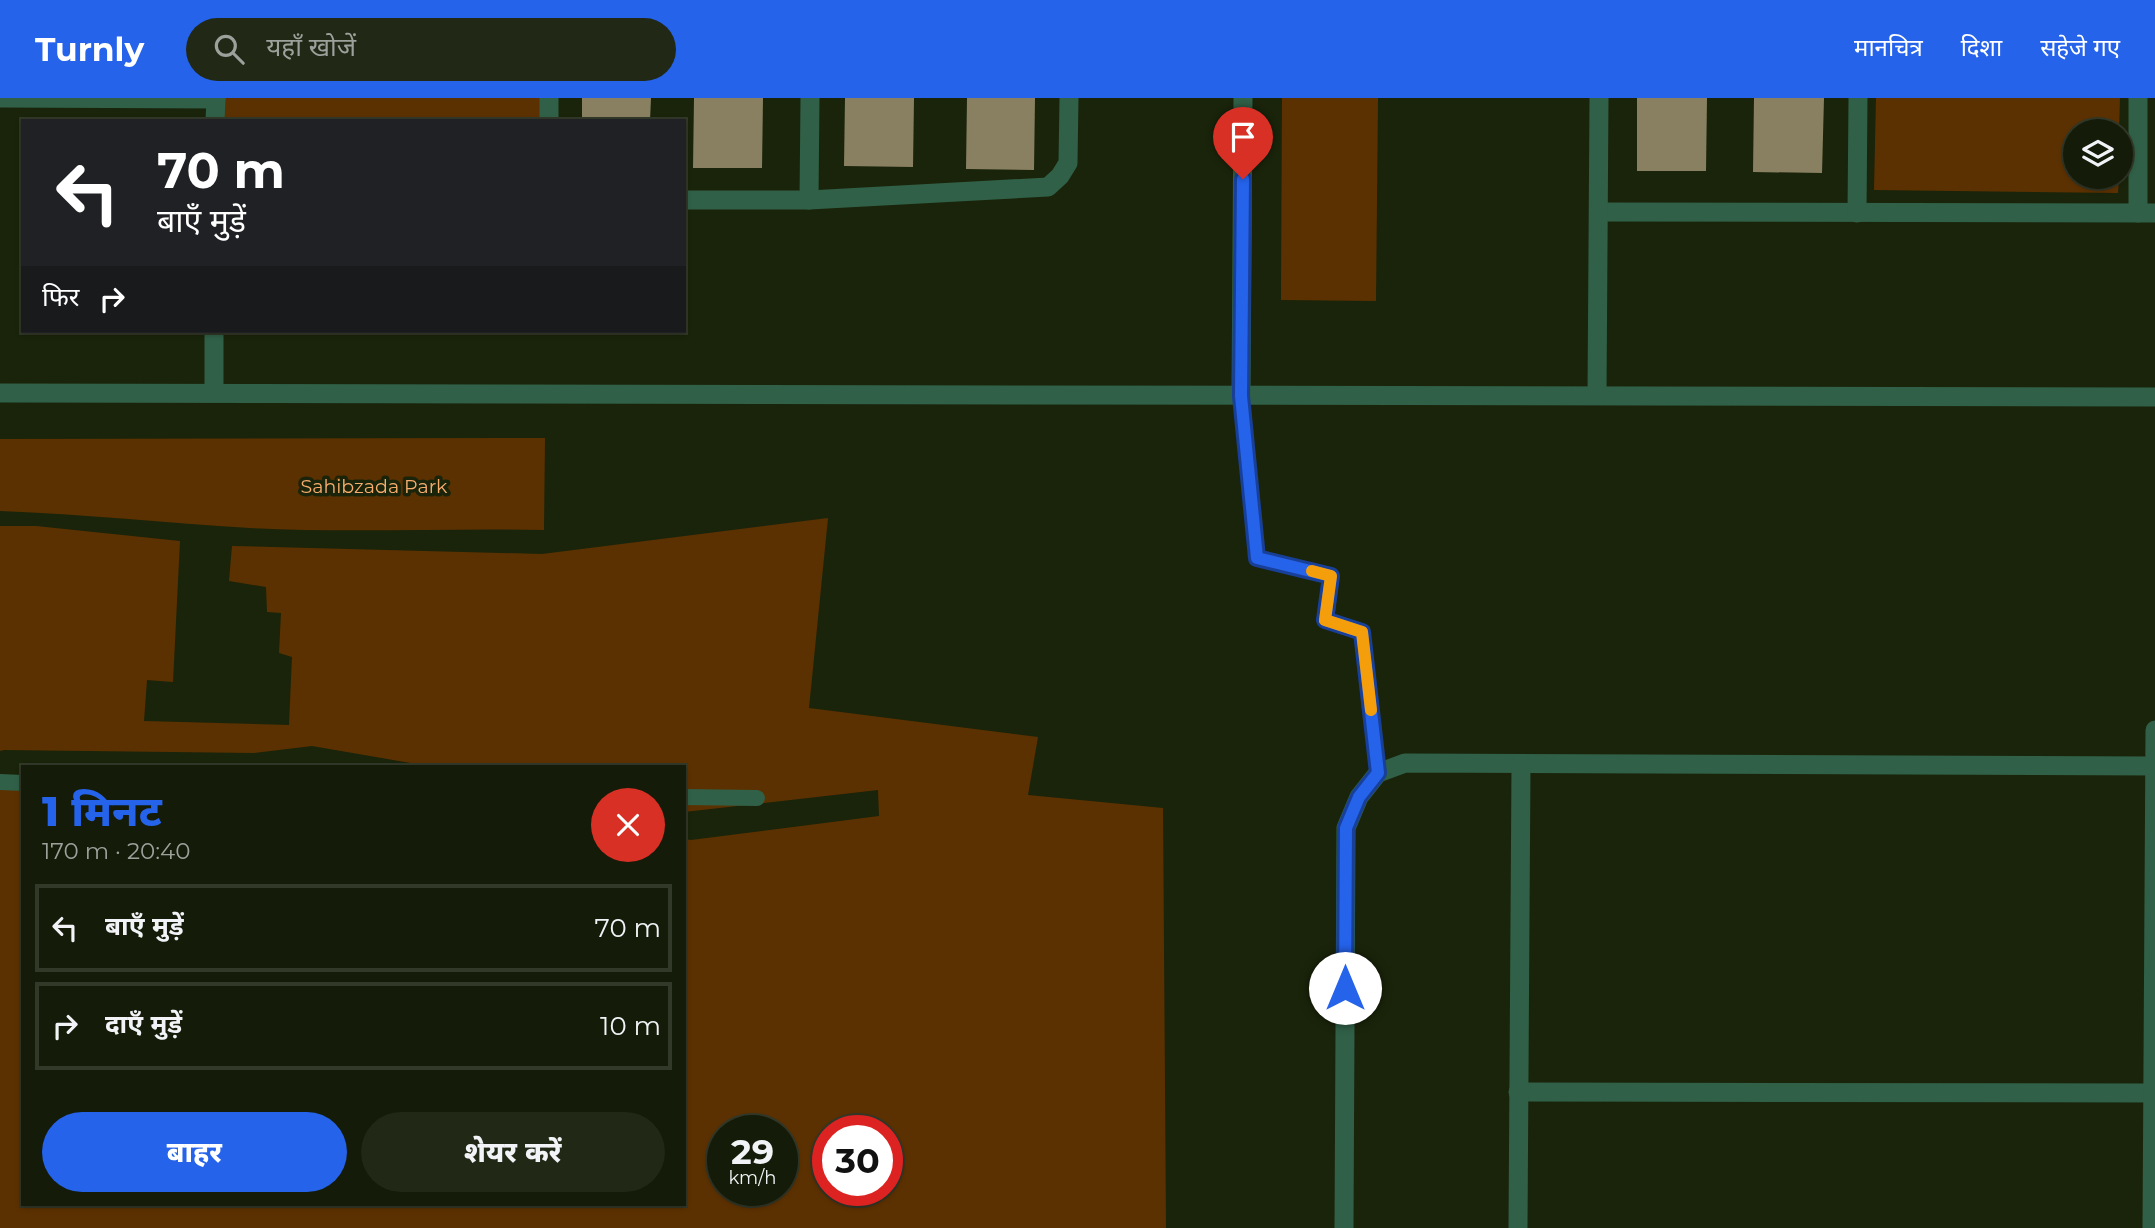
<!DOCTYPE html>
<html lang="hi">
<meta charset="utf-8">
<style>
body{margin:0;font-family:Montserrat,"Noto Sans Devanagari",sans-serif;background:#212816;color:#f1f3f6;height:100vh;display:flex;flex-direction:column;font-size:26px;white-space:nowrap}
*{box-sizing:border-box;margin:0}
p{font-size:23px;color:#9da19c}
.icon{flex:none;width:38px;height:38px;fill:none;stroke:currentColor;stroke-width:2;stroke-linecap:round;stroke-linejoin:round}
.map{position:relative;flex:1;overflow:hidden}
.panel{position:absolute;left:21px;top:667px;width:665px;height:441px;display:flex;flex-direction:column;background:#141b08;border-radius:0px;box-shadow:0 2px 5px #0004,0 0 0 2px #333929}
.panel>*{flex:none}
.top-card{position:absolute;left:21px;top:21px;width:665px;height:214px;border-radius:0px;box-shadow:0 2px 5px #0004,0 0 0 2px #333929;background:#202124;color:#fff;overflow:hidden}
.buttons{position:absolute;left:2063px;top:21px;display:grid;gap:14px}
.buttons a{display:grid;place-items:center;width:70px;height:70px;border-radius:50%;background:#141b08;box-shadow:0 2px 5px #0004,0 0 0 2px #333929;font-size:35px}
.speed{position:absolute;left:707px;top:1017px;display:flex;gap:14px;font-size:35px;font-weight:700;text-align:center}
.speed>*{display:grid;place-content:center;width:91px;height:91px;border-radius:50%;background:#141b08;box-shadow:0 2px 5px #0004,0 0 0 2px #333929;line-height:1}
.speed small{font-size:18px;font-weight:400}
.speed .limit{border:10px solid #d22;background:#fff;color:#111}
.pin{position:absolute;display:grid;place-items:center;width:60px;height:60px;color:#fff;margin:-72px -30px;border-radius:50% 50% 50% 0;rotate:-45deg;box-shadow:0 0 7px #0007}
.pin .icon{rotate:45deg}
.me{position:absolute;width:77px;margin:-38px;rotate:0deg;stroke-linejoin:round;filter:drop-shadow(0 0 5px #0008)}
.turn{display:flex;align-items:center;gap:24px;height:147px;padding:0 21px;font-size:32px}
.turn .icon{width:91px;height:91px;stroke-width:2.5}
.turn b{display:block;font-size:49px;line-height:60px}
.then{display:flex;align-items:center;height:66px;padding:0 21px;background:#0003;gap:14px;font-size:26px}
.round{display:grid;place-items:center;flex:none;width:74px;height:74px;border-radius:37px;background:#212816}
.overview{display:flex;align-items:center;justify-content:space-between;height:119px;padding:0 21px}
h1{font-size:42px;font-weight:800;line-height:52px;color:#2563eb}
.cta{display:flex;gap:14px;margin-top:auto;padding:14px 21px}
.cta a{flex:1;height:80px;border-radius:42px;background:#2563eb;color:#fff;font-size:28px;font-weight:800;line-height:80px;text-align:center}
.cta a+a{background:#212816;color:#f1f3f6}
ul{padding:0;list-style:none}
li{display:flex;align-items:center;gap:21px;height:88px;margin:0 14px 10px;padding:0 7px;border:4px solid #333929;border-radius:0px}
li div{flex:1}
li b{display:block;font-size:26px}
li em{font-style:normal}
header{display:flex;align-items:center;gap:42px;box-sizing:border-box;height:98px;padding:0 35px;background:#2563eb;color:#fff}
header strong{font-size:33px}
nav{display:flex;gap:38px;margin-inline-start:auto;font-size:24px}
.search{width:490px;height:63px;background:#212816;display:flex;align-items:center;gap:18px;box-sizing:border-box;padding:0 24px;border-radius:38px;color:#9da19c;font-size:26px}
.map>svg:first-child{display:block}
.green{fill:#5c3101;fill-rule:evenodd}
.building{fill:#898061}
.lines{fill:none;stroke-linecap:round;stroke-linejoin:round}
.service{stroke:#306047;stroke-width:16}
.minor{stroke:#306047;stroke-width:19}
.route-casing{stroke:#184099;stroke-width:18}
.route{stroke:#2563eb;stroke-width:12}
.slow{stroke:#f59e0b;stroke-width:12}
.labels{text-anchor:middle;stroke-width:7;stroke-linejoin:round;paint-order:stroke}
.park-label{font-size:19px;fill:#f8ad6d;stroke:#1a240a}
</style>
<header>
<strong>Turnly</strong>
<div class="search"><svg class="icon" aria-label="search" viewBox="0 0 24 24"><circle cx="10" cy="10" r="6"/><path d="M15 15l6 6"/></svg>यहाँ खोजें</div>
<nav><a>मानचित्र</a><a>दिशा</a><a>सहेजे गए</a></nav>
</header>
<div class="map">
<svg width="2155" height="1130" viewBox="0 0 2155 1130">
<rect width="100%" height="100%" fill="#1a240a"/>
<!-- green -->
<g class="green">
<rect x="215" y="0" width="334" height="23"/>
<polygon points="1282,0 1378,0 1376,203 1281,202"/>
<polygon points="1876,0 2120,0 2119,33 2076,33 2076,79 2119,79 2118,95 1874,92"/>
<path d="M545,340L544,432C446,430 348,435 250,430C167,425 84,416 0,413V341Z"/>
<path d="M828,420L809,610L1038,639L1028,697L1163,710L1166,1130H0V689L23,683V1106H684V741L691,742L879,718L878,692L684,714V668H428L312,648L254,655L4,652L0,653V428H36L180,443L173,584L147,582L144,623L289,627L292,559L279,555L281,515L267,514L266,489L229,483L232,448L542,456ZM723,1032H782V1092H723ZM828,1032H887V1092H828Z"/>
</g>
<!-- building -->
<g class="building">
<polygon points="582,0 651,0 650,23 582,23"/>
<polygon points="694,0 763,0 762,70 693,70"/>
<polygon points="845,0 914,0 913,69 844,68"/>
<polygon points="967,0 1035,0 1034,72 966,71"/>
<polygon points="1637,0 1707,0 1706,73 1637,73"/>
<polygon points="1754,0 1824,0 1822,75 1753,74"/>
</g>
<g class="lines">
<!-- service -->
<g class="service">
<polyline points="1241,297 1257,460 1331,478 1326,522 1362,534 1378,675"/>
<polyline points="0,684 23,685"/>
<polyline points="684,699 757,700"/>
</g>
<!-- minor -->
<g class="minor">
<polyline points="0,0 216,1"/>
<polyline points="215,23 216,0"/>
<polyline points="549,23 549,0"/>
<polyline points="684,102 809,102 1048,89 1060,78 1068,65 1069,0"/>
<polyline points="809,102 810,0"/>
<polyline points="1599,114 2155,115"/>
<polyline points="1857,115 1858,0"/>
<polyline points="2138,115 2138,0"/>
<polyline points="0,295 2155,299"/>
<polyline points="214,295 214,233"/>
<polyline points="1241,297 1243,0"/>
<polyline points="1597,297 1599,0"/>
<polyline points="1518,994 2155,995"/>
<polyline points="1344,1130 1346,730 1359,699 1378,675 1405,665 2155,668"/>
<polyline points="1518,1130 1521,666"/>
<polyline points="2152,1130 2155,632"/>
</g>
</g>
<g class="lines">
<defs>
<polyline id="route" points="1243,81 1241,298 1257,460 1331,478 1325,522 1362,534 1378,675 1359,699 1346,730 1345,890"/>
</defs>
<!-- route casing -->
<use href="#route" class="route-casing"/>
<!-- route -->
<use href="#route" class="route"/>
<!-- slow -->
<polyline class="slow" points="1312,473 1331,478 1325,522 1362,534 1371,612"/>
</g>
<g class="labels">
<!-- park labels -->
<g class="park-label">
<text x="374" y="395">Sahibzada Park</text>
</g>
</g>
</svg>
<div class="buttons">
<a><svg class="icon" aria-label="layers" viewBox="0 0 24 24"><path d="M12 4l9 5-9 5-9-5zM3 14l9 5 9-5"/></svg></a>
</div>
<div class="speed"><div>29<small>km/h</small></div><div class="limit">30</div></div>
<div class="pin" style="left:1243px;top:81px;background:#d93025"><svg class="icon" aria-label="arrive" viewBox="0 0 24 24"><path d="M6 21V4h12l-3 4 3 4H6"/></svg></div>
<svg class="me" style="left:1345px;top:890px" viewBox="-20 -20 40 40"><circle r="19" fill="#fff"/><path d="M0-13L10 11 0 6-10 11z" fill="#2563eb"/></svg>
<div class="top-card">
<div class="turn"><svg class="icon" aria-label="left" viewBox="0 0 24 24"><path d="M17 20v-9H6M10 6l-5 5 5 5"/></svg><div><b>70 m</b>बाएँ मुड़ें</div></div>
<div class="then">फिर<svg class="icon" aria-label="right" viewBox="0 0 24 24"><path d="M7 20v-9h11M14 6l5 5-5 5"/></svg></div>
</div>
<section class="panel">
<div class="overview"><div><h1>1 मिनट</h1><p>170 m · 20:40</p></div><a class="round" style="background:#d93025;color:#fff"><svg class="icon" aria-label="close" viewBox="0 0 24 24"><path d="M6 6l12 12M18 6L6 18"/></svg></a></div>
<ul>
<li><svg class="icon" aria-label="left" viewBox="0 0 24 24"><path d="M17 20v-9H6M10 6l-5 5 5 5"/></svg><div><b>बाएँ मुड़ें</b></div><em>70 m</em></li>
<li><svg class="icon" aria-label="right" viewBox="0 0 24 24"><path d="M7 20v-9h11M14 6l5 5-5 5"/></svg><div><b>दाएँ मुड़ें</b></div><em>10 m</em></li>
</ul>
<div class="cta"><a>बाहर</a><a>शेयर करें</a></div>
</section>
</div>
